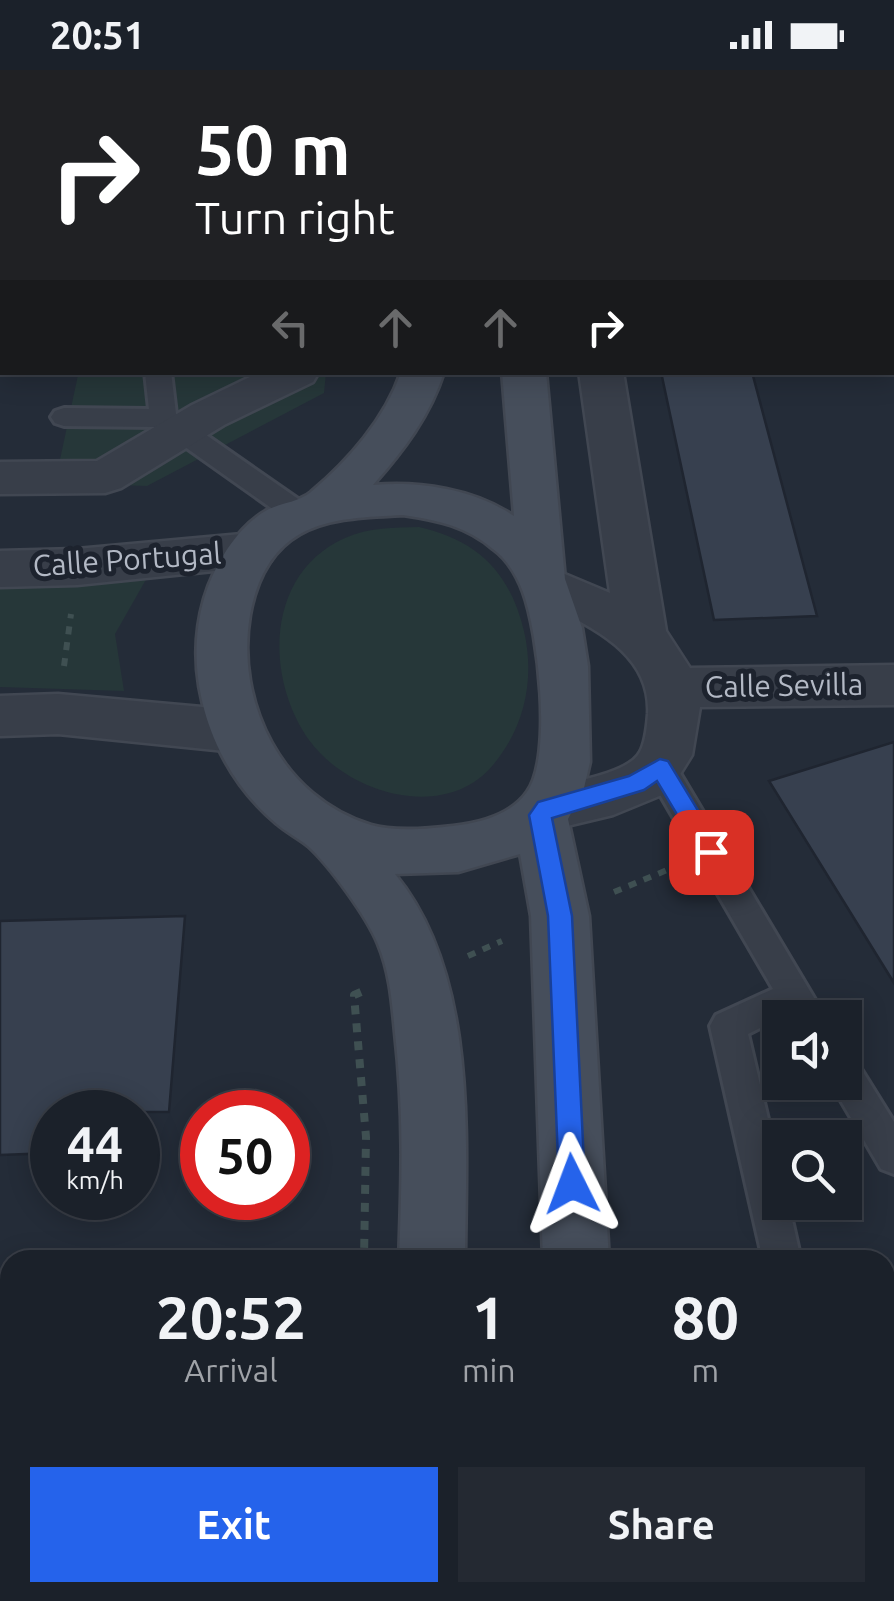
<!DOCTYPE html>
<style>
body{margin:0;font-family:Ubuntu,sans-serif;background:#242932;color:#f1f3f6;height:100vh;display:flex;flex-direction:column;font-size:38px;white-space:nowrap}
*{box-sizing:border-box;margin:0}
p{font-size:32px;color:#a0a3a8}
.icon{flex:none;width:55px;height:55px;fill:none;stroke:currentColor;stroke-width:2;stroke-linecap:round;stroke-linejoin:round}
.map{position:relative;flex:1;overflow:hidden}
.drawer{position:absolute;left:0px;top:1180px;width:895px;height:352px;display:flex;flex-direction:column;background:#1b212a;border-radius:30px 30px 0 0;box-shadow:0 5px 25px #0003,0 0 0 2px #393e47}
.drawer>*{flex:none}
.hud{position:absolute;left:0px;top:0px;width:895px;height:305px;box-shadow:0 5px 25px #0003,0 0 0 2px #393e47;background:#202124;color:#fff;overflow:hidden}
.fabs{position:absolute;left:762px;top:930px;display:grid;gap:20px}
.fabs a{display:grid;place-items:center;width:100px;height:100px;border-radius:0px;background:#1b212a;box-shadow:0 5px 25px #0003,0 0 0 2px #393e47;font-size:50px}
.speed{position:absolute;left:30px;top:1020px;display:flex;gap:20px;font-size:50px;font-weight:700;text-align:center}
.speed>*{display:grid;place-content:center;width:130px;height:130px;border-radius:50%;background:#1b212a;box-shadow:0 5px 25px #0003,0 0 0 2px #393e47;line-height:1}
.speed small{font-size:25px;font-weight:400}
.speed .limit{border:15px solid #d22;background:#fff;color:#111}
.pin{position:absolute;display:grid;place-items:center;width:85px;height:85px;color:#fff;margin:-42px;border-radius:20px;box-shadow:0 5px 15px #0006}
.me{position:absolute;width:110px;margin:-55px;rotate:357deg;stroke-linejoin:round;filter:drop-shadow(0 0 8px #0008)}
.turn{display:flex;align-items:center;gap:35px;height:210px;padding:0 30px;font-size:45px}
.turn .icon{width:130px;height:130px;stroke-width:2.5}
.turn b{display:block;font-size:70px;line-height:85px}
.lanes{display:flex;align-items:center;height:95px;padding:0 30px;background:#0003;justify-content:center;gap:50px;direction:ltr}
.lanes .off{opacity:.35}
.eta{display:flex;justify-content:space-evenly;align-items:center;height:170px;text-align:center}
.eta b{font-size:60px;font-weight:700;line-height:70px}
.primary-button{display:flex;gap:20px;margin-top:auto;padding:20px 30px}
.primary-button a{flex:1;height:115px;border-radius:0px;background:#2563eb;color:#fff;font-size:40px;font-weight:700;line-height:115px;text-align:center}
.primary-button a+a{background:#242932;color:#f1f3f6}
.status{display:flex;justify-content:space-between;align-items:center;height:70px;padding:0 50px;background:#1b212a;direction:ltr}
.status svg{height:28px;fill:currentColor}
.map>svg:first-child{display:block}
.green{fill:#263739}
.building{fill:#37404f;stroke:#1f2530;stroke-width:2.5}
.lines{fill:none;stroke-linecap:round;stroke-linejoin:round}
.service-casing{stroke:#414752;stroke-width:6}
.minor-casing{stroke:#414752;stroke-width:5}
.tertiary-casing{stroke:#414752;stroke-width:5}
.secondary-casing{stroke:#414752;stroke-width:5}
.path-far1{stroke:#3f5052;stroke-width:6;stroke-dasharray:8 8;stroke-linecap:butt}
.path{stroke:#3f5052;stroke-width:8;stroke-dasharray:9 9;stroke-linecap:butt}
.service{fill:#383e49;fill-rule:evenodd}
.minor{fill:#383e49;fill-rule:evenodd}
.tertiary{fill:#383e49;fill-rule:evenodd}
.secondary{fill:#464e5b;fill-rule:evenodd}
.route{fill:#2563eb;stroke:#184099;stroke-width:2.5}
.labels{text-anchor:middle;stroke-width:10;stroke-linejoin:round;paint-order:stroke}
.street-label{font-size:30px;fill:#b3b9c5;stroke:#1d232e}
</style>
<div class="status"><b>20:51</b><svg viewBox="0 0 49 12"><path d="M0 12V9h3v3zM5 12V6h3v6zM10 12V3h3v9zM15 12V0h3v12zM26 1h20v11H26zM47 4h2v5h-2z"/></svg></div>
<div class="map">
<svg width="894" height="1531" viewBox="0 0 894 1531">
<rect width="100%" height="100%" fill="#242c38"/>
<!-- green -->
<g class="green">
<polygon points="60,303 326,303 324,323 147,416 55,413 78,305"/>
<path d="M419,457C477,470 510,502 524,561C535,609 525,657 493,695C446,752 349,725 309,670C264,606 266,503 345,468C369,457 394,458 419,457Z"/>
<polygon points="148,506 115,564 124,621 0,617 0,510"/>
</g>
<!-- building -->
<g class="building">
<polygon points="661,302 752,302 817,546 714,550"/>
<polygon points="894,672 894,913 769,711"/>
<polygon points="185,846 169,1042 52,1042 52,1083 0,1085 0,851"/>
</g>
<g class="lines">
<defs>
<g id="service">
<polygon points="145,302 171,302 176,344 311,438 315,445 311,452 291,452 157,357 64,356 55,353 51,347 55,341 64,338 149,339"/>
<polygon points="660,684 671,688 826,948 780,948 748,964 780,1100 780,1132 788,1132 801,1190 763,1190 710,956 716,945 773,919 644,697 649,688"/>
<polygon points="845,989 858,994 894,1052 894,1104 881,1099 830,1012 845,1012"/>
<polygon points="894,1239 894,1279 885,1283 885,1243"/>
</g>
<g id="minor">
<polygon points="544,0 580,0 581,2 545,2"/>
<polygon points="892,7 894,8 894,34 892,33"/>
<polygon points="260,302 319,302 313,312 224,355 121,418 105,423 0,424 0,392 97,391 192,335"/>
<path d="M579,302H623L666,561L690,598L894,595V635L700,637L692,685L669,722L613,745L546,761L527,755L519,739L527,723C553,714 627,707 640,682C646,671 647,656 648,644C651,589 603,563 560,541C544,533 532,530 524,515L531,502L548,497L610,523Z"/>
</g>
<g id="tertiary">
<polygon points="253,463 270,468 277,480 270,492 253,497 77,515 0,517 0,481 77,479"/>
<polygon points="58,624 235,640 254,646 261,661 254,676 235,682 58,664 0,666 0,626"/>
</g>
<g id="secondary">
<rect x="403" y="0" width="36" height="2"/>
<rect x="477" y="0" width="36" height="2"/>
<path d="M401,302H444C430,346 403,381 373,415C420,411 474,419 514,446L502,302H546L565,509L582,558L588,596L590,692L584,718L568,749L589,846L609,1190H543L531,846L520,784L458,802L395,804C478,905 466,1067 465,1190H399C402,1111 404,1043 395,963C392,932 390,903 378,874C367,847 330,796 308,776C298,768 286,762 277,754C213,701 181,609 204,529C214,495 237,456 269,439C282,433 301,431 311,422C348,391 385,349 401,302ZM403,445C437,450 466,456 493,479C507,489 517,506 523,522C538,562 553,686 527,722C511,745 479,753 453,756C428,759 395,762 371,755C282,728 235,632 250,545C256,512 270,481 300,464C330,447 369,447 403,445Z"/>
<rect x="388" y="1522" width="74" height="9"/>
<rect x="554" y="1522" width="74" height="9"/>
</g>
</defs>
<!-- service casing -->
<use href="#service" class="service-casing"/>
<!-- minor casing -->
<use href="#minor" class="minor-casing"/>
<!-- tertiary casing -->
<use href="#tertiary" class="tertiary-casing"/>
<!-- secondary casing -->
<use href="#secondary" class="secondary-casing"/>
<!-- path-far1 -->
<g class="path-far1">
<polyline points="64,596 71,544"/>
<polyline points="614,822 672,798"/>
<polyline points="468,886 502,871"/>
</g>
<!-- path -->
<g class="path">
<polyline points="361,922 354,925 366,1067 364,1190"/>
<polyline points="318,1531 319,1522"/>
</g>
<!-- service -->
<use href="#service" class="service"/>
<!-- minor -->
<use href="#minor" class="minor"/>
<!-- tertiary -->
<use href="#tertiary" class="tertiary"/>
<!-- secondary -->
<use href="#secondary" class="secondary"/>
</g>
<!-- route -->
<polygon class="route" points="660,689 668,691 719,775 723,782 719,788 703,788 657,711 644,720 552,748 572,846 585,1114 581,1122 572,1126 563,1122 559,1114 548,846 529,745 538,732 629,706"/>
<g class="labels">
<!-- street labels -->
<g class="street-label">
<text transform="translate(127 490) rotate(-4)" y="10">Calle Portugal</text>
<text transform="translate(784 616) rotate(-1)" y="10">Calle Sevilla</text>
</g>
</g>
</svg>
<div class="fabs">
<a><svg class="icon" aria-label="sound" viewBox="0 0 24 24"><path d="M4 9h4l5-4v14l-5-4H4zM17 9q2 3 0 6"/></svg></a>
<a><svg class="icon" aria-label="search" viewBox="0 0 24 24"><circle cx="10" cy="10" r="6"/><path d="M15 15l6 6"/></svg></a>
</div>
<div class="speed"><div>44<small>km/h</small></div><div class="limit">50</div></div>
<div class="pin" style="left:711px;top:782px;background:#d93025"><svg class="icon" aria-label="arrive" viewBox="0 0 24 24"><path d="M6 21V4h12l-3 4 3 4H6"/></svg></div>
<svg class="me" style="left:572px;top:1114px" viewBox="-20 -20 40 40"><path d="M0-17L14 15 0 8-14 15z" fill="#2563eb" stroke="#fff" stroke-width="4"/></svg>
<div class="hud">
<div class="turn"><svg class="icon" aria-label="right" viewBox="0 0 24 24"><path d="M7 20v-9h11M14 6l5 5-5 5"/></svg><div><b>50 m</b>Turn right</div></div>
<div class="lanes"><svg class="icon off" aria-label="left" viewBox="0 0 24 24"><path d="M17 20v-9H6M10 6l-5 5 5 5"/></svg><svg class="icon off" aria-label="ahead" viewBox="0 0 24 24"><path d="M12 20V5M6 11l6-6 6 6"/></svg><svg class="icon off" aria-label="ahead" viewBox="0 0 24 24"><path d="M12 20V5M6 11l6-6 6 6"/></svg><svg class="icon" aria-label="right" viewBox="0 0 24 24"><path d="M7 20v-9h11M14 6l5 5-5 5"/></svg></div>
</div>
<section class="drawer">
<div class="eta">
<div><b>20:52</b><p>Arrival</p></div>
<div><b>1</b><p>min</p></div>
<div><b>80</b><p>m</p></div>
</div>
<div class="primary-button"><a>Exit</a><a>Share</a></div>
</section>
</div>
